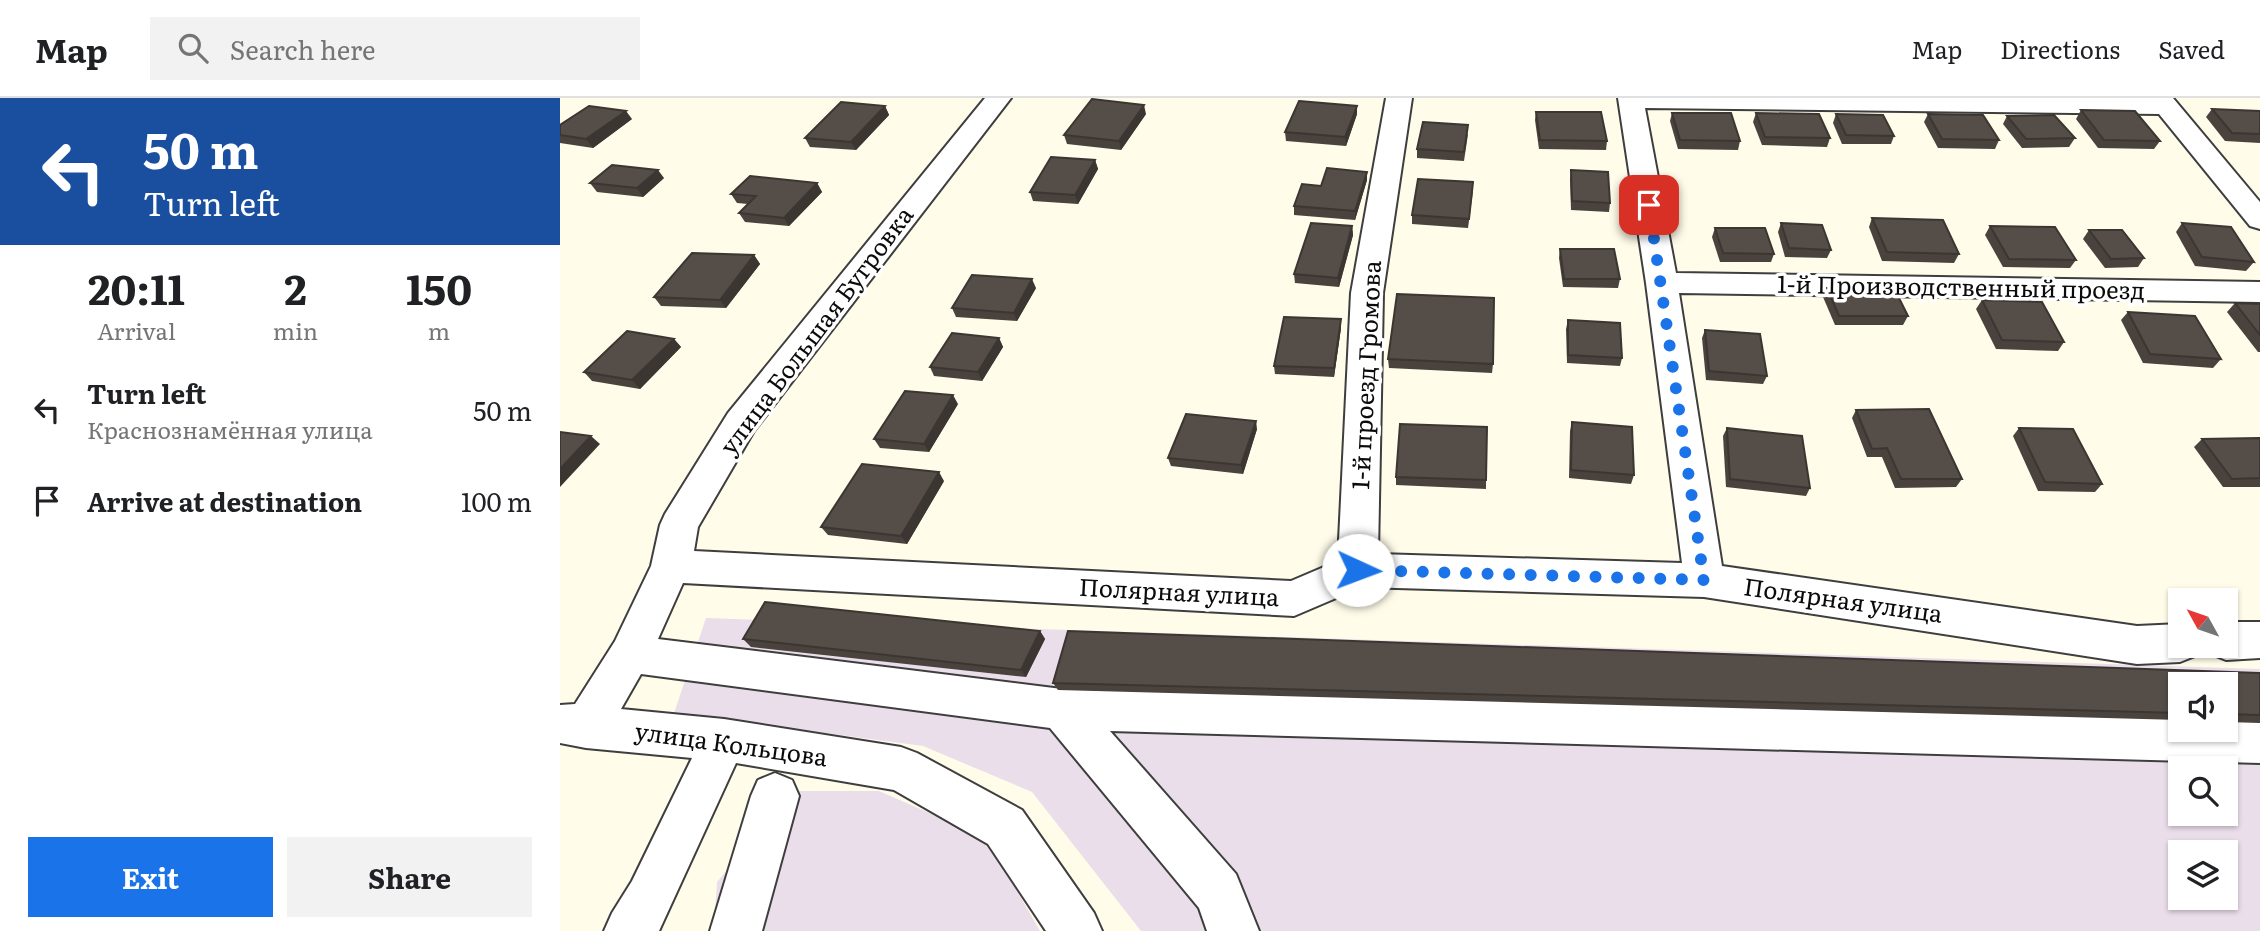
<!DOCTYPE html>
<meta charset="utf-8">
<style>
body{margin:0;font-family:Literata,serif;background:#f2f2f2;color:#202124;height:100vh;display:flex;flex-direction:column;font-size:26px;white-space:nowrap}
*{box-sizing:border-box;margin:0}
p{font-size:23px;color:#757577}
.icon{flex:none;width:38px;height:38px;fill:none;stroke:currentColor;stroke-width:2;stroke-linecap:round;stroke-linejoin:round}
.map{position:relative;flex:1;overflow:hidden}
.side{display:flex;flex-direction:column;background:#fff;width:560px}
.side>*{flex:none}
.banner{background:#1a4fa0;color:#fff;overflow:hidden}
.needle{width:46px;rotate:310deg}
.tools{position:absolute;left:1608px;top:490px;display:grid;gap:14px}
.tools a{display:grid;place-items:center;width:70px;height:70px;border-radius:0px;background:#fff;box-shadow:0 2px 5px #0004;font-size:35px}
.pin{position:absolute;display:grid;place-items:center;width:60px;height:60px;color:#fff;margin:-30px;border-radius:14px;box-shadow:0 4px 10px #0006}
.me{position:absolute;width:77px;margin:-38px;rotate:92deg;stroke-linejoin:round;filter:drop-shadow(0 0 5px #0008)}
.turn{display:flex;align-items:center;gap:24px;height:147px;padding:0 28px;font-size:32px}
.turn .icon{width:91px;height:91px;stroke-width:2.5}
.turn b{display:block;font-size:49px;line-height:60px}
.eta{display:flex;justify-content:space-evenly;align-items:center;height:119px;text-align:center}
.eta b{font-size:42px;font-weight:700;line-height:49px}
.action{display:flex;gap:14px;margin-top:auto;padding:14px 28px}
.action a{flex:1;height:80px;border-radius:0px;background:#1a73e8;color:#fff;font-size:28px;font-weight:700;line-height:80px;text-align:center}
.action a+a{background:#f2f2f2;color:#202124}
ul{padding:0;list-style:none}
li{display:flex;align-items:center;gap:21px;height:91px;padding:0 28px}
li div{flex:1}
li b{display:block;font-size:26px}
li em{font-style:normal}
header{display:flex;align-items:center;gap:42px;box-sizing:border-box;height:98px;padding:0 35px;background:#fff;border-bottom:2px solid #e0e0e0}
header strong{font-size:33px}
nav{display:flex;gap:38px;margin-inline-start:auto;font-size:24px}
.search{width:490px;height:63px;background:#f2f2f2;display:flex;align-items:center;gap:18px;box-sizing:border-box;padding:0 24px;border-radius:0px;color:#757577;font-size:26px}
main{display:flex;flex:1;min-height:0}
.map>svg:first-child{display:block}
.industrial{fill:#ebdeeb;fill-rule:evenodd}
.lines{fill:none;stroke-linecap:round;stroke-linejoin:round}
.minor-casing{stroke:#3e3e3e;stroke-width:4}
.minor{fill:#fff;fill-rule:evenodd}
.wall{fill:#49423d}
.shaded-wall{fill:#3c3632}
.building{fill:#554d47;stroke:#3c3632;stroke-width:2}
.route{stroke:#1a73e8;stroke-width:12;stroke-dasharray:0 21.6}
.labels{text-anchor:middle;stroke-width:7;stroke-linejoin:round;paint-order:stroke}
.street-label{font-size:24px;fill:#0b0b0b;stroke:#fff}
</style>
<header>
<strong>Map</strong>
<div class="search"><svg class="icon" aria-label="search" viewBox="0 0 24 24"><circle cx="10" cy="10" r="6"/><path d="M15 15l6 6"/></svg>Search here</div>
<nav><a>Map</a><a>Directions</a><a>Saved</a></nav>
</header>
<main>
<section class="side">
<div class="banner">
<div class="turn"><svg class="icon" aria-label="left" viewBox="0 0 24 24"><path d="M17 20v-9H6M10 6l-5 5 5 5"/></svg><div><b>50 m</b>Turn left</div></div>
</div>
<div class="eta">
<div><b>20:11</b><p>Arrival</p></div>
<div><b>2</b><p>min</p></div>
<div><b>150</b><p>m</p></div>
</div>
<ul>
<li><svg class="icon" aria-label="left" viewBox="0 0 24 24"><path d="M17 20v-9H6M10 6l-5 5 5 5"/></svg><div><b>Turn left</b><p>Краснознамённая улица</p></div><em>50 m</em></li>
<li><svg class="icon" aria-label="arrive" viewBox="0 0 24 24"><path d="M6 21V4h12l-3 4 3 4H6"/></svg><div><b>Arrive at destination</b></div><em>100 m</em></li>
</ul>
<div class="action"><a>Exit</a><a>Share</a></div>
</section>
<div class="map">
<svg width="1700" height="833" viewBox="0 0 1700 833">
<rect width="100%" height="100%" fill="#fffcea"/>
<!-- industrial -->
<g class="industrial">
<path d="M146,520L1700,571V833H581L472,694L363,648L114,615ZM1620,586H1666V632H1620ZM1620,670H1666V716H1620ZM1620,754H1666V800H1620Z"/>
<polygon points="233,693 319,693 427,740 480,833 154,833 157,784"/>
</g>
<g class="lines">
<defs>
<g id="minor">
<polygon points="425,0 451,0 194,333 138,429 134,453 731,483 778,463 791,195 826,0 852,0 823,195 818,456 1122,465 1086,185 1058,0 1613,0 1700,104 1700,131 1690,128 1599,16 1085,10 1116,175 1700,184 1700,204 1119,195 1162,468 1577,528 1620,526 1620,548 1640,548 1635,558 1620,564 1577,566 1144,499 802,489 734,518 123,485 98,541 502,591 1620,620 1620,632 1666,632 1666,622 1700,623 1700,665 550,633 676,776 699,833 647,833 639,810 490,630 81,576 61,611 164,621 341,649 357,655 462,712 534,815 542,833 486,833 428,746 334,692 176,665 99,833 44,833 52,815 72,783 132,660 26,650 0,645 0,607 15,606 55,543 91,468 100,427 105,416 168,315"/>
<polygon points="1666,524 1700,524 1700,560 1666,562 1651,556 1647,548 1666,548"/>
<polygon points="215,675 232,682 239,698 202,833 150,833 191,698 198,682"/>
</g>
</defs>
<!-- minor casing -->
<use href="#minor" class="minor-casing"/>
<!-- minor -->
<use href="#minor" class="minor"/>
</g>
<!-- wall -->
<g class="wall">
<polygon points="325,8 329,17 296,52 250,49 245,40"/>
<polygon points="797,8 797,16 786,48 726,43 725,34"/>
<polygon points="1652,11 1700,13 1700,45 1665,43 1646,19"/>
<polygon points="1521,12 1600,43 1594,51 1538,50 1516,21"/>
<polygon points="976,14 1047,43 1046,52 979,51 975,22"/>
<polygon points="1112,15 1180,43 1178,52 1118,51 1110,23"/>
<polygon points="1196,15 1270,40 1267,49 1202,47 1193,24"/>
<polygon points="586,16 561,52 507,46 504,37"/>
<polygon points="1276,16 1334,38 1331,46 1282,46 1273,25"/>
<polygon points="1368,16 1439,42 1435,51 1378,50 1364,24"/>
<polygon points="1447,18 1515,40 1509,49 1462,50 1443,26"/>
<polygon points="72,21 33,50 0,45 0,27"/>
<polygon points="908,36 904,63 857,60 857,51"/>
<polygon points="535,62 538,71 518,106 473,103 470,94"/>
<polygon points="1011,72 1050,105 1049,114 1011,112 1010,81"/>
<polygon points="104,80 83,99 37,94 30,85"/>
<polygon points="807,82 795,122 734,117 734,108 761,88"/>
<polygon points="257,85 262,94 229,128 185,124 179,115 188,106 177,105 171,96"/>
<polygon points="913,93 908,130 852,126 852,117"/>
<polygon points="1312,120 1399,156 1394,165 1322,163 1309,129"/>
<polygon points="1221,125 1271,152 1267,160 1225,159 1218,134"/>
<polygon points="1622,125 1694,164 1686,173 1635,168 1616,134"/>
<polygon points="792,128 793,137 779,189 735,185 734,176"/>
<polygon points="1430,128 1516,162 1510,170 1443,169 1425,137"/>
<polygon points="1155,130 1214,156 1211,164 1160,164 1152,139"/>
<polygon points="1529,132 1584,160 1578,169 1545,170 1523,141"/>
<polygon points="1000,151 1060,181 1058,190 1003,189 999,160"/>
<polygon points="194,157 200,166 166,210 101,208 94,199"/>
<polygon points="476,190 457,223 396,219 392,210"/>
<polygon points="1267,190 1348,218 1343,227 1275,227 1263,199"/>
<polygon points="1422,202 1504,244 1498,253 1436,251 1416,211"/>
<polygon points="1675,205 1700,206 1700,254 1698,254 1667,214"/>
<polygon points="1568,214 1661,261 1653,270 1583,265 1561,222"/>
<polygon points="1008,222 1062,260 1060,268 1007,265 1006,231"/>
<polygon points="781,230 774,279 715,276 714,268"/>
<polygon points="1145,232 1207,278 1203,286 1146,282 1142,240"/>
<polygon points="439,240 443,249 422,283 374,278 370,269"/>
<polygon points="114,241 121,249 80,291 32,283 24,274"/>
<polygon points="828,261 933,266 932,275 829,270"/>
<polygon points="398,306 369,354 320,350 314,341"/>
<polygon points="1296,312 1402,381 1396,389 1335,390 1322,359 1307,359 1292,320"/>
<polygon points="1012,324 1074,377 1071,386 1009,380 1010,333"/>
<polygon points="1167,330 1250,390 1246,398 1166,389 1163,338"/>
<polygon points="1459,330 1542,386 1535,394 1478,393 1453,338"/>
<polygon points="697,331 683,376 611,368 608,360"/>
<polygon points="1700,340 1700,389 1663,389 1634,349 1642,341"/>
<polygon points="836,379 926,382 926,391 836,387"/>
<polygon points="384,383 347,446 268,437 261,429"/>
<polygon points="480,533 485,541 466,579 191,549 183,541"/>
<polygon points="1700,575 1700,625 1666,624 1666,586 1620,586 1620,622 498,592 493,585"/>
</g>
<!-- shaded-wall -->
<g class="shaded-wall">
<polygon points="584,7 586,16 561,52 559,43"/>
<polygon points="325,8 329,17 296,52 291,44"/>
<polygon points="797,8 797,16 786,48 785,39"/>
<polygon points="66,13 72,21 33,50 26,41"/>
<polygon points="535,62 538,71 518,106 515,97"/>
<polygon points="98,72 104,80 83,99 77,90"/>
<polygon points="807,74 807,82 795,122 795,113"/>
<polygon points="257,85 262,94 229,128 224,120"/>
<polygon points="792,128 793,137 779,189 778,180"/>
<polygon points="194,157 200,166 166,210 160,202"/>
<polygon points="472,181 476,190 457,223 454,215"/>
<polygon points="781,221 781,230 774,279 774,270"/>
<polygon points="439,240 443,249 422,283 418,274"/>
<polygon points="114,241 121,249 80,291 72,282"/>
<polygon points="393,297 398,306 369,354 364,346"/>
<polygon points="696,323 697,331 683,376 681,367"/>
<polygon points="31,338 40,346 0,389 0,371"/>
<polygon points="379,374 384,383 347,446 341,438"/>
<polygon points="480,533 485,541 466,579 461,572"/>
</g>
<!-- building -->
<g class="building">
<polygon points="532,1 584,7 559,43 504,37"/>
<polygon points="739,3 797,8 785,39 725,34"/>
<polygon points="281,4 325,8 291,44 245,40"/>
<polygon points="29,8 66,13 26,41 0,37 0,27"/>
<polygon points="1652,11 1700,13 1700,36 1672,35"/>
<polygon points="1521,12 1575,13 1600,43 1544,42"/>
<polygon points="976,14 1041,14 1047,43 980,42"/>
<polygon points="1112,15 1171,15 1180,43 1120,42"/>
<polygon points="1196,15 1259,16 1270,40 1205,39"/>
<polygon points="1276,16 1323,17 1334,38 1286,37"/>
<polygon points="1368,16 1423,17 1439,42 1382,41"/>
<polygon points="1494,17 1515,40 1466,41 1447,18"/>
<polygon points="863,24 908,27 904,54 857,51"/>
<polygon points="491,59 535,62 515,97 470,94"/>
<polygon points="52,67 98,72 77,90 30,85"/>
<polygon points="767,70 807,74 795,113 734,108 742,86 761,88"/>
<polygon points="1011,72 1048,74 1050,105 1012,103"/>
<polygon points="190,78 257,85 224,120 179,115 196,98 171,96"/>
<polygon points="858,81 913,84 909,121 852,117"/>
<polygon points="1312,120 1383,122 1399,156 1327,154"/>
<polygon points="751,125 792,128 778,180 734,176"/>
<polygon points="1221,125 1262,127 1271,152 1229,150"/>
<polygon points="1622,125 1671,129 1694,164 1642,159"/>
<polygon points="1430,128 1495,129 1516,162 1449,161"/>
<polygon points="1155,130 1205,130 1214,156 1163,155"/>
<polygon points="1529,132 1562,132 1584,160 1551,161"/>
<polygon points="1000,151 1054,151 1060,181 1004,181"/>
<polygon points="132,155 194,157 160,202 94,199"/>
<polygon points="412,177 472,181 454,215 392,210"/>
<polygon points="1267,190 1334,190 1348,218 1279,218"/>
<polygon points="837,196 934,200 933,266 828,261"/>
<polygon points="1422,202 1482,204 1504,244 1442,242"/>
<polygon points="1675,205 1700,206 1700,237"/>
<polygon points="1568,214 1635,218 1661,261 1590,256"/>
<polygon points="724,219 781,221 774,270 714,268"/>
<polygon points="1008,222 1060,225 1062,260 1008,257"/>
<polygon points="1145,232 1200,236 1207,278 1149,273"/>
<polygon points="67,233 114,241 72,282 24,274"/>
<polygon points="392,235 439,240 418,274 370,269"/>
<polygon points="345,293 393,297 364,346 314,341"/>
<polygon points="1369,311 1402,381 1341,381 1327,350 1312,351 1296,312"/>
<polygon points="626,316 696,323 681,367 608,360"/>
<polygon points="1012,324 1072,329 1074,377 1011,372"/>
<polygon points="840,326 927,329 926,382 836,379"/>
<polygon points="1167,330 1242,338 1250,390 1170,381"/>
<polygon points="1459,330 1513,331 1542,386 1485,384"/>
<polygon points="0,334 31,338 0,371"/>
<polygon points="1700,340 1700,380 1672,381 1642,341"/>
<polygon points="302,366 379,374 341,438 261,429"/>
<polygon points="205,504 480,533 461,572 183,541"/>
<polygon points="508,533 1700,575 1700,617 1666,616 1666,586 1620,586 1620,615 493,585"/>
</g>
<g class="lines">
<!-- route -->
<polyline class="route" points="798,472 1144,482 1089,107"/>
</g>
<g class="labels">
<!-- street labels -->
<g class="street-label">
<text transform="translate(1401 190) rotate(1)" y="8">1-й Производственный проезд</text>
<text transform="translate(257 233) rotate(-53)" y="8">улица Большая Бугровка</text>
<text transform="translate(807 277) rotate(-87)" y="8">1-й проезд Громова</text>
<text transform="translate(619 495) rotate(3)" y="8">Полярная улица</text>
<text transform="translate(1283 503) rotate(8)" y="8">Полярная улица</text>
<text transform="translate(171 647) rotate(8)" y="8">улица Кольцова</text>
</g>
</g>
</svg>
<div class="tools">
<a><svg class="needle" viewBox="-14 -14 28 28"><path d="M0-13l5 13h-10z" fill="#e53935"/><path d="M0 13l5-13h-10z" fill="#757577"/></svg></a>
<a><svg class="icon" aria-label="sound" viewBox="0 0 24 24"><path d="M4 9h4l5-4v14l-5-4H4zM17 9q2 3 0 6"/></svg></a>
<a><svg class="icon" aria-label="search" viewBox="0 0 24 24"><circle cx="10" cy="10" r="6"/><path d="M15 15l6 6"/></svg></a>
<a><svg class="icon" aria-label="layers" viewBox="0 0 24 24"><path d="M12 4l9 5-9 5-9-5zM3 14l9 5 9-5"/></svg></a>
</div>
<div class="pin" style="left:1089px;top:107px;background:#d93025"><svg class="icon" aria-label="arrive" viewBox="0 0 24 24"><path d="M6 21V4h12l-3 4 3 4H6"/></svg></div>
<svg class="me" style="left:798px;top:472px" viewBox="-20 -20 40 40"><circle r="19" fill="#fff"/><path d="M0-13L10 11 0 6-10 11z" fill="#1a73e8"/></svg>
</div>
</main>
